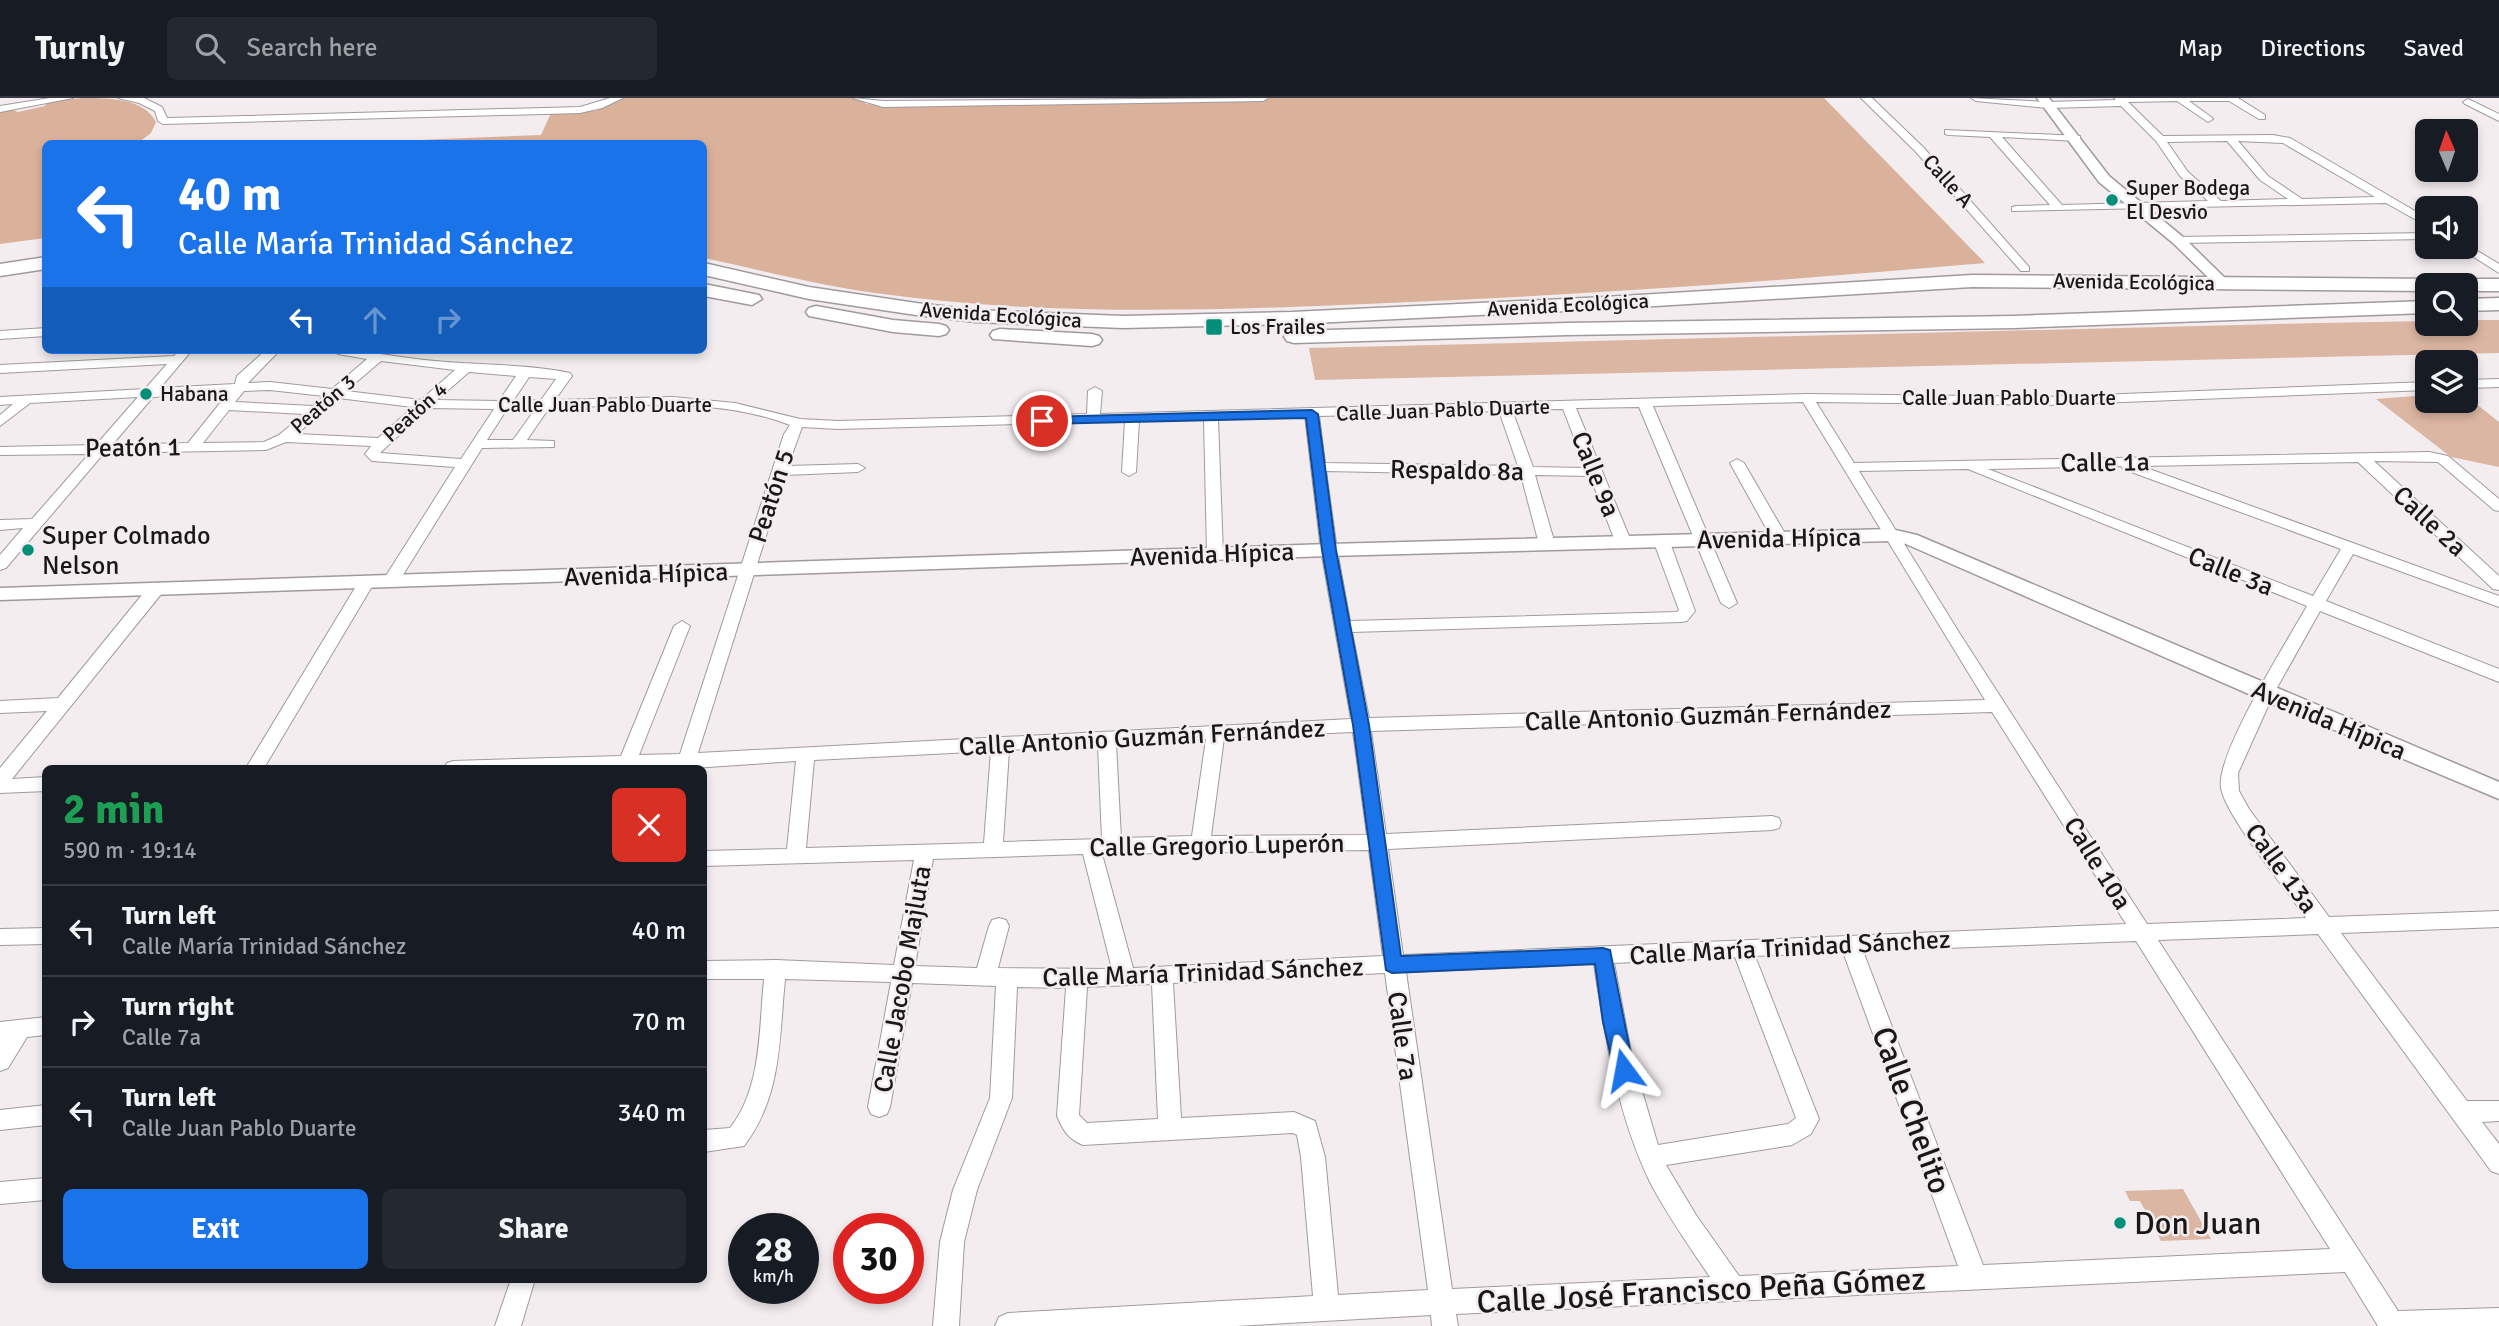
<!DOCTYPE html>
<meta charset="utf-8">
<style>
body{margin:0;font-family:Signika,sans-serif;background:#242831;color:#f1f3f6;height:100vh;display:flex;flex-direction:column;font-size:26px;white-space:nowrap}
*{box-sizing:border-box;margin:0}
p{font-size:23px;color:#9ea1a6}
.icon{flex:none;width:38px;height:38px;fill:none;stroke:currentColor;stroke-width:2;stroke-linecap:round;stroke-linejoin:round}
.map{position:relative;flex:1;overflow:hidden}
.side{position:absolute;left:42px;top:667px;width:665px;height:518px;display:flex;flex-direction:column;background:#171b24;border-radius:10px;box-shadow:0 4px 10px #0003}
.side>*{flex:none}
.top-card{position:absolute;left:42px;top:42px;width:665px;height:214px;border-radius:10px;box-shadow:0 4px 10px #0003;background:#1a73e8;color:#fff;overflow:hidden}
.needle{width:46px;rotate:358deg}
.controls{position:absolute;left:2415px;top:21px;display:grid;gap:14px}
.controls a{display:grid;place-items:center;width:63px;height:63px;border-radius:10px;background:#171b24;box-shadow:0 4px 10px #0003;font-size:35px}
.speed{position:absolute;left:728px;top:1115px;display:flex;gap:14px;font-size:35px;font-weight:700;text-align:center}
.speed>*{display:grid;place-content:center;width:91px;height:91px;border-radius:50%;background:#171b24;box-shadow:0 4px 10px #0003;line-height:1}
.speed small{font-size:18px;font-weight:400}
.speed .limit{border:10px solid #d22;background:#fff;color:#111}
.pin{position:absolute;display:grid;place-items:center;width:60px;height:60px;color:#fff;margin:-30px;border:4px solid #fff;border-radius:50%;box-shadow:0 2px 7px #0007}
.me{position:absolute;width:77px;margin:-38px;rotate:347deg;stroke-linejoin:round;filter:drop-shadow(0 0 5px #0008)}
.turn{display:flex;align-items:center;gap:24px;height:147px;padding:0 21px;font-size:32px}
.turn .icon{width:91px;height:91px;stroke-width:2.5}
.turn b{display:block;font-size:49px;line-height:60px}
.lanes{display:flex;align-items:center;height:66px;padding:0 21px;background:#0003;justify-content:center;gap:35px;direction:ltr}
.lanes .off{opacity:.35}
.round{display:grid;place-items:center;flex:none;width:74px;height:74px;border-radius:10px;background:#242831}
.summary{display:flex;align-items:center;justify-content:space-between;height:119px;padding:0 21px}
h1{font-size:42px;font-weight:700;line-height:52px;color:#1e9e55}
.action{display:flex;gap:14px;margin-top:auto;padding:14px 21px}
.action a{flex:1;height:80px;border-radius:10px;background:#1a73e8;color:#fff;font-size:28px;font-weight:700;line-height:80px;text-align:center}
.action a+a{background:#242831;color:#f1f3f6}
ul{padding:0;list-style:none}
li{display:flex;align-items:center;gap:21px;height:91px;padding:0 21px;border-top:2px solid #363941}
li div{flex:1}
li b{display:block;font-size:26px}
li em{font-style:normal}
header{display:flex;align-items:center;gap:42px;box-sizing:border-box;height:98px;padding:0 35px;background:#171b24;border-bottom:2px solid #363941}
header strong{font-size:33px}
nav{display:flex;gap:38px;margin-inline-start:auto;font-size:24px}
.search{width:490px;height:63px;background:#242831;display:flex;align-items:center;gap:18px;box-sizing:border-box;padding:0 24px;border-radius:10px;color:#9ea1a6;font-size:26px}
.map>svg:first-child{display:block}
.green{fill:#dbb6a3}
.forest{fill:#dab19b}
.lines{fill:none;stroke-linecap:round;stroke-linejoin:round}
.minor-casing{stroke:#a09a9e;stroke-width:2}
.tertiary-casing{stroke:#a09a9e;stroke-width:3}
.primary-casing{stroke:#a09a9e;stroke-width:3}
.minor{fill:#fff;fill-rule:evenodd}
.tertiary{fill:#fff;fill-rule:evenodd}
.primary{fill:#fff;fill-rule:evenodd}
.route{fill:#1a73e8;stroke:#114b97;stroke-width:2}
.poi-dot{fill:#018f79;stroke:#f3edf0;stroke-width:2.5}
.labels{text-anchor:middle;stroke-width:5;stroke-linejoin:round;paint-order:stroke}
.far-street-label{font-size:21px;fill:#1a1719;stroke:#f3edf0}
.far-poi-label{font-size:21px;fill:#1a1719;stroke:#f3edf0;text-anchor:start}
.street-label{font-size:26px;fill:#1a1719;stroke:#f3edf0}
.poi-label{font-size:26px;fill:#1a1719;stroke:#f3edf0;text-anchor:start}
.near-street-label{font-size:32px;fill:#1a1719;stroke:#f3edf0}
.near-poi-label{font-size:32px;fill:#1a1719;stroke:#f3edf0;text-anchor:start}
</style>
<header>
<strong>Turnly</strong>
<div class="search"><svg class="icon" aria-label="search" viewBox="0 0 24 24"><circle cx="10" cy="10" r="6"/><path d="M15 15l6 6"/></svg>Search here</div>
<nav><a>Map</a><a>Directions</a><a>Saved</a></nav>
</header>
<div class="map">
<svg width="2499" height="1228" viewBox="0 0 2499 1228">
<rect width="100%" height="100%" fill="#f3edf0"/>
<!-- green -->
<g class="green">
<polygon points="2466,222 2499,222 2499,255 1315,282 1309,250 2321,225 2427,223 2427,226 2466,226"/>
<polygon points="2427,297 2427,303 2470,301 2499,324 2499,369 2451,359 2376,301"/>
<polygon points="2183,1091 2211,1141 2161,1143 2140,1103 2130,1103 2125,1093"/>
</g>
<!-- forest -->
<g class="forest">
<path d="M82,0C108,0 144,0 156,24L151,35L138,45L46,46L45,140L0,146V13L11,11L18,14L45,8L47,4Z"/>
<path d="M622,0H856L867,6L888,7L1275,0H1824L1985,165C1779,183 1572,198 1365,206C1201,213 1038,218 875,195C817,187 760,172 704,160V46H321L541,37L552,13H595Z"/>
</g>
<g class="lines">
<defs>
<g id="minor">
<polygon points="50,0 73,0 0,14 0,8"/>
<polygon points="118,0 144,0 162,9 167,20 580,9 610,0 623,0 602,10 580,15 163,26 158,23 155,13 139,5"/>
<polygon points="853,0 883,3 1268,0 1263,3 883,9"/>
<polygon points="1861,0 1872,0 1923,49 2029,169 2029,173 2021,173 1915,53"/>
<path d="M1971,0L2048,4L2116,2L2114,0H2238L2265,17V21H2259L2229,3H2189L2211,19L2213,21L2208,24L2177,3L2128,4L2163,38L2273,37L2290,40L2427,120V128L2386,105L2012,113V109L2016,108L2050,107L1990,39L1949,37L1945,36V32L2080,38V42L2076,43L2002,39L2062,107L2208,103L2180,78L2156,43L2121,8L2048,10L1976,3ZM2227,43L2260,82L2288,101L2221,103L2188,74L2167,44ZM2238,43L2283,45L2375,99L2302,101L2268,78Z"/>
<polygon points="2468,1 2499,16 2499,23 2465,6 2463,4"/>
<polygon points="2427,135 2427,141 2178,145 2172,142 2178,139"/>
<polygon points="2466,146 2499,166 2499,175 2458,149 2466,149"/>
<polygon points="46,230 46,238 0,241 0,233"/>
<path d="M179,252H192L160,290L235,286L237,278L266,252H280L248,285L270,284L332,291L367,261L338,256L332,252C367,252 400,260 435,263C478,267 528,266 570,275L572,278L555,302L673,299L735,305L800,321L838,323L1087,316L1088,293L1095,289L1102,293L1100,316L1807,296L2047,299L2427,284V292L2047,307L1816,304L1854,365L2429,354L2448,358L2499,401V413L2494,412L2438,364L2374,363L2499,478V492L2493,491L2358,364L2141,368L2499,498V509L2353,456L2326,503L2499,571V584L2320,513L2274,595L2238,675L2239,693L2249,711L2329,819L2499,813V829L2341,835L2467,1003H2499V1023L2482,1024L2499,1046V1076L2491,1073L2318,836L2158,842L2398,1213L2499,1210V1228H2378L2345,1174L1456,1216L1458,1228H1432L1431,1217L1236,1228H995L999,1219L1008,1215L1313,1198L1301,1059L1297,1037L1293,1035L1083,1047C1068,1041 1063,1032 1057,1018L1066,890L1017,889L1012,1000L977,1092L964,1144L959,1228H933L940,1144L953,1092L990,1000L996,888L912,885L890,1009L887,1016L879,1019L871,1016L868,1009L891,884L785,881C779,941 782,998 744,1048L704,1054V1032L730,1030C762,990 759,930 764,881H704V863L776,862L894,867L914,762L704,768V753L787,751L796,663L693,670H444L447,665L453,663L621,658L674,528L682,523L690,528L639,657L680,656L784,336L790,327C715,298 628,308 549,310L527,342L554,343V349L482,350L396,488L390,489L382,484L455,369L372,363L365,356L371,348L286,344L266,352L104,355L6,470L0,472V457L23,430L0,432V422L32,421L89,356L0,357V349L96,347L138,299L30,305L0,328V317L13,306L0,307V299L145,291L167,266L0,275V267L174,258ZM381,263L455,272L421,302L346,293ZM469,274L516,278L499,303L437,302ZM529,279L556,281L541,302L513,303ZM270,292L324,298L313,308L235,304L244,293ZM229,294L188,345L112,347L153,299ZM338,300L413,309L378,340L297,336ZM1803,304L1985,602L1369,620L1352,534L1681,524L1687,523L1695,513L1669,442L1661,437L1653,442L1679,512L1677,514L1350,523L1337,452L1326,373L1521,377L1539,446L1547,451L1555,446L1535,377L1590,378L1615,443L1623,448L1631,443L1576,310L1639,309L1721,505L1729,510L1737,505L1653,308ZM428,310L494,311L461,361L380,355ZM536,310L513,342H487L507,311ZM1563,311L1586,370L1533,369L1512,312ZM229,312L304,316L279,337L264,344L203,345ZM1499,313L1518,368L1325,365L1319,318ZM1305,318L1321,452L1351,621L698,655L785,377L858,374L865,370L858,366L788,368L802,329L838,331L1125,323L1122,374L1129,378L1136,374L1139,323L1204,321L1207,456L1215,461L1223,456L1218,321ZM2121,368L2123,371L2341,451L2313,498L1988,371ZM1968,371L2307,508C2288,542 2215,657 2221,690C2225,717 2288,794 2306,820L2147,826L1960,536L1859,373ZM1992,614L2126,826L1403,857L1388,751L1772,732L1779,730L1781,725L1779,720L1772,718L1386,736L1371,633ZM1353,634L1367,737L1211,738L1224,640ZM1206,641L1192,738L1121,740L1116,646ZM1098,647L1102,741L1003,744L1009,652ZM991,653L984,745L806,750L814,662ZM1369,752L1383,858L1133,870L1102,756ZM1083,756L1112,871L998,870L1009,828L1006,822L999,820L992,822L989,828L977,870L915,868L933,761ZM2136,843L2330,1151L1983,1167L1863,853ZM1843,854L1958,1168L1739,1178L1696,1117L1666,1067L1792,1047L1811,1036L1819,1021L1755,858ZM1735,859L1796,1020L1788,1026L1658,1047L1632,959L1614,865ZM1594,866C1605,939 1617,1016 1650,1084C1667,1117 1689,1148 1710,1179L1452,1191L1406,874ZM1385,875L1428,1192L1338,1197L1325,1059L1315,1023L1294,1014L1181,1020L1173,885ZM1152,886L1158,1021L1087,1025L1079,1017L1087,889Z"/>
<polygon points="2499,281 2499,289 2466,290 2466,282"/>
<polygon points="1737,361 1744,365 1787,439 1784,442 1779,444 1771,439 1730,365"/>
<polygon points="366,480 374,485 264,670 246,670 358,485"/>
<polygon points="156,486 162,487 164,491 162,495 12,681 46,679 46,693 0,695 0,670 47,613 0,615 0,603 58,600 150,487"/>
<polygon points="46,830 46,846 0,847 0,831"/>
<polygon points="46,919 46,937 27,939 8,970 0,973 0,924"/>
<polygon points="46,1007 46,1027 0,1032 0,1012"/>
<polygon points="46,1080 46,1102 0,1106 0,1084"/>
<polygon points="511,1181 535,1181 521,1228 495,1228"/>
</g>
<g id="tertiary">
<polygon points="2037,0 2049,0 2109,78 2183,139 2227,182 2229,185 2227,188 2217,188 2173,145 2099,84"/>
<polygon points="1891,431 1917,437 2499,684 2499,701 2258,600 1906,446 1891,443 1329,458 0,502 0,490 1329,446"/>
</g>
<g id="primary">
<polygon points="46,159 46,171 0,178 0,166"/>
<polygon points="704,165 809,189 916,205 975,212 1123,218 1292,214 1605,199 1972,177 2436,181 2446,187 2427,187 2427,193 1972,189 1605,211 1292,226 1123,230 975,224 916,217 809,201 704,177"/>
<polygon points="2466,181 2499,181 2499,193 2466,193 2466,187 2456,187"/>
<polygon points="704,186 759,197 762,201 752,207 704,198"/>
<polygon points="2499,200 2499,212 2466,213 2466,201"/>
<polygon points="2427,203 2427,215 2014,230 1567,237 1294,245 1287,243 1284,239 1287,235 1294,233 1567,225 2014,218"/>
<polygon points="816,208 893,222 939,226 946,228 949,232 946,236 939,238 893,234 809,218 806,214 809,210"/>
<polygon points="1000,231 1092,236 1099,238 1102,242 1099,246 1092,248 993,241 990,237 993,233"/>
</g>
</defs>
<!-- minor casing -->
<use href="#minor" class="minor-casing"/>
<!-- tertiary casing -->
<use href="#tertiary" class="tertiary-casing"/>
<!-- primary casing -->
<use href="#primary" class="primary-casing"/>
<!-- minor -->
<use href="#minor" class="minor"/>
<!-- tertiary -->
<use href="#tertiary" class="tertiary"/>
<!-- primary -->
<use href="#primary" class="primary"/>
</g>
<!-- route -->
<polygon class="route" points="1312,312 1318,316 1336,452 1369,627 1401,858 1603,850 1610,852 1634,972 1631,978 1624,981 1617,978 1614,972 1603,924 1595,866 1392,875 1386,872 1353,627 1322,452 1306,320 1042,326 1036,323 1042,319"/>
<!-- markers -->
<g class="poi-dot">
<circle cx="2112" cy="102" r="7"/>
<rect x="1205" y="220" width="18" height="18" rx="3.5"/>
<circle cx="146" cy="296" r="7"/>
<circle cx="28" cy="452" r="7"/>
<circle cx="2120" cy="1125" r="7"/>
</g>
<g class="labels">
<!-- far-street labels -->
<g class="far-street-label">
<text transform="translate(1948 83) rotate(48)" y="7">Calle A</text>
<text transform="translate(2134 184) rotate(1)" y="7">Avenida Ecológica</text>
<text transform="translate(1568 207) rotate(-3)" y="7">Avenida Ecológica</text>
<text transform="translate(1001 217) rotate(4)" y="7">Avenida Ecológica</text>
<text x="2009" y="307">Calle Juan Pablo Duarte</text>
<text transform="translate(323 306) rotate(-41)" y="7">Peatón 3</text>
<text x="605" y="314">Calle Juan Pablo Duarte</text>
<text transform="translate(1443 312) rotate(-2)" y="7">Calle Juan Pablo Duarte</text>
<text transform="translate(415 314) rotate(-42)" y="7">Peatón 4</text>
</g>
<!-- far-poi labels -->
<g class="far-poi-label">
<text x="2126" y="97">Super Bodega<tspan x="2126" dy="24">El Desvio</tspan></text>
<text x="1230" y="236">Los Frailes</text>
<text x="160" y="303">Habana</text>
</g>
<!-- street labels -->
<g class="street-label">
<text transform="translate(133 349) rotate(-1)" y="9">Peatón 1</text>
<text transform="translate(2105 364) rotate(-1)" y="9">Calle 1a</text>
<text transform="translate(1457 372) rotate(1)" y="9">Respaldo 8a</text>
<text transform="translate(1596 376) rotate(68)" y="9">Calle 9a</text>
<text transform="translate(771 398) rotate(-72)" y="9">Peatón 5</text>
<text transform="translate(2430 423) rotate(43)" y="9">Calle 2a</text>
<text transform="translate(1779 440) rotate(-1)" y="9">Avenida Hípica</text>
<text transform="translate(1212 456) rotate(-2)" y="9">Avenida Hípica</text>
<text transform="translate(2231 473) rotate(22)" y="9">Calle 3a</text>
<text transform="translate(646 476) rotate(-2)" y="9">Avenida Hípica</text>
<text transform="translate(1708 617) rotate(-2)" y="9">Calle Antonio Guzmán Fernández</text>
<text transform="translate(2329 622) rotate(23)" y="9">Avenida Hípica</text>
<text transform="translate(1142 639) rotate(-3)" y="9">Calle Antonio Guzmán Fernández</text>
<text transform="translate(1217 747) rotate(-1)" y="9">Calle Gregorio Luperón</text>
<text transform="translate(2098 765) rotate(58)" y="9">Calle 10a</text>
<text transform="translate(2282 770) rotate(54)" y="9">Calle 13a</text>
<text transform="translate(1790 849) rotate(-3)" y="9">Calle María Trinidad Sánchez</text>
<text transform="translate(1203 874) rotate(-2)" y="9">Calle María Trinidad Sánchez</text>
<text transform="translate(902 881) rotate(-80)" y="9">Calle Jacobo Majluta</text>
<text transform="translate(1403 938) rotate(82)" y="9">Calle 7a</text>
</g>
<!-- poi labels -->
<g class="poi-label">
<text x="42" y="446">Super Colmado<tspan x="42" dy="30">Nelson</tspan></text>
</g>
<!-- near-street labels -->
<g class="near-street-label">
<text transform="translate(1912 1012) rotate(70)" y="11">Calle Chelito</text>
<text transform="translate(1701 1192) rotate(-3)" y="11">Calle José Francisco Peña Gómez</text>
</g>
<!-- near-poi labels -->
<g class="near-poi-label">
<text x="2134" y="1136">Don Juan</text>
</g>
</g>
</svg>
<div class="controls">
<a><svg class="needle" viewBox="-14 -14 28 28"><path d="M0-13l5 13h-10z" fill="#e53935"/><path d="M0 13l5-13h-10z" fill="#9ea1a6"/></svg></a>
<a><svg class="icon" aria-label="sound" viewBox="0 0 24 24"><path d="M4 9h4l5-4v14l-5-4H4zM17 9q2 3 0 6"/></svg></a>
<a><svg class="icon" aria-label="search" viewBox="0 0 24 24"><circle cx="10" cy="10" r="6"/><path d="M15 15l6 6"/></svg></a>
<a><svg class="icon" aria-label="layers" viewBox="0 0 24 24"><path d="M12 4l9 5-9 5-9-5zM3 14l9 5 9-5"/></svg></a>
</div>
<div class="speed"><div>28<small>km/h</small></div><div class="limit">30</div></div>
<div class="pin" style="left:1042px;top:323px;background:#d93025"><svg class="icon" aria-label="arrive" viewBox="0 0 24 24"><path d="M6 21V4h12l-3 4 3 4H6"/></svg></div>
<svg class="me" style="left:1624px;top:972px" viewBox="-20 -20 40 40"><path d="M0-17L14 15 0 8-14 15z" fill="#1a73e8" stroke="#fff" stroke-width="4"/></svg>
<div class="top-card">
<div class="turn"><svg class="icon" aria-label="left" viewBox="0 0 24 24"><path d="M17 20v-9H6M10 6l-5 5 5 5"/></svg><div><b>40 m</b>Calle María Trinidad Sánchez</div></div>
<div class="lanes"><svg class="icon" aria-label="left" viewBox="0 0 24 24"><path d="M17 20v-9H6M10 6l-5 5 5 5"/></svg><svg class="icon off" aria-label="ahead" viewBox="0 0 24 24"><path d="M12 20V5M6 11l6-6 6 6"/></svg><svg class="icon off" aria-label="right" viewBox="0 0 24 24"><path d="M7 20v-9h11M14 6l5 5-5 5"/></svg></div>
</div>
<section class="side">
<div class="summary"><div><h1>2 min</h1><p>590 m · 19:14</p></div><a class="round" style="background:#d93025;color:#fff"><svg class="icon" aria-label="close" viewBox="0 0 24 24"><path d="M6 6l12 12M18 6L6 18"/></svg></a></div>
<ul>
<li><svg class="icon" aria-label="left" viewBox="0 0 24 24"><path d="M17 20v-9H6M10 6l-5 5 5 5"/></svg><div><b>Turn left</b><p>Calle María Trinidad Sánchez</p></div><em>40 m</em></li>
<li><svg class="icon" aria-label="right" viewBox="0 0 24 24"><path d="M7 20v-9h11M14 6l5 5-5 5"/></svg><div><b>Turn right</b><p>Calle 7a</p></div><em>70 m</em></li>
<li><svg class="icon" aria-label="left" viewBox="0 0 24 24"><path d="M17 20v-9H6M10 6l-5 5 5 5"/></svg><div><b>Turn left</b><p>Calle Juan Pablo Duarte</p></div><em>340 m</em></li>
</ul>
<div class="action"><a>Exit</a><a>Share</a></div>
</section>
</div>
